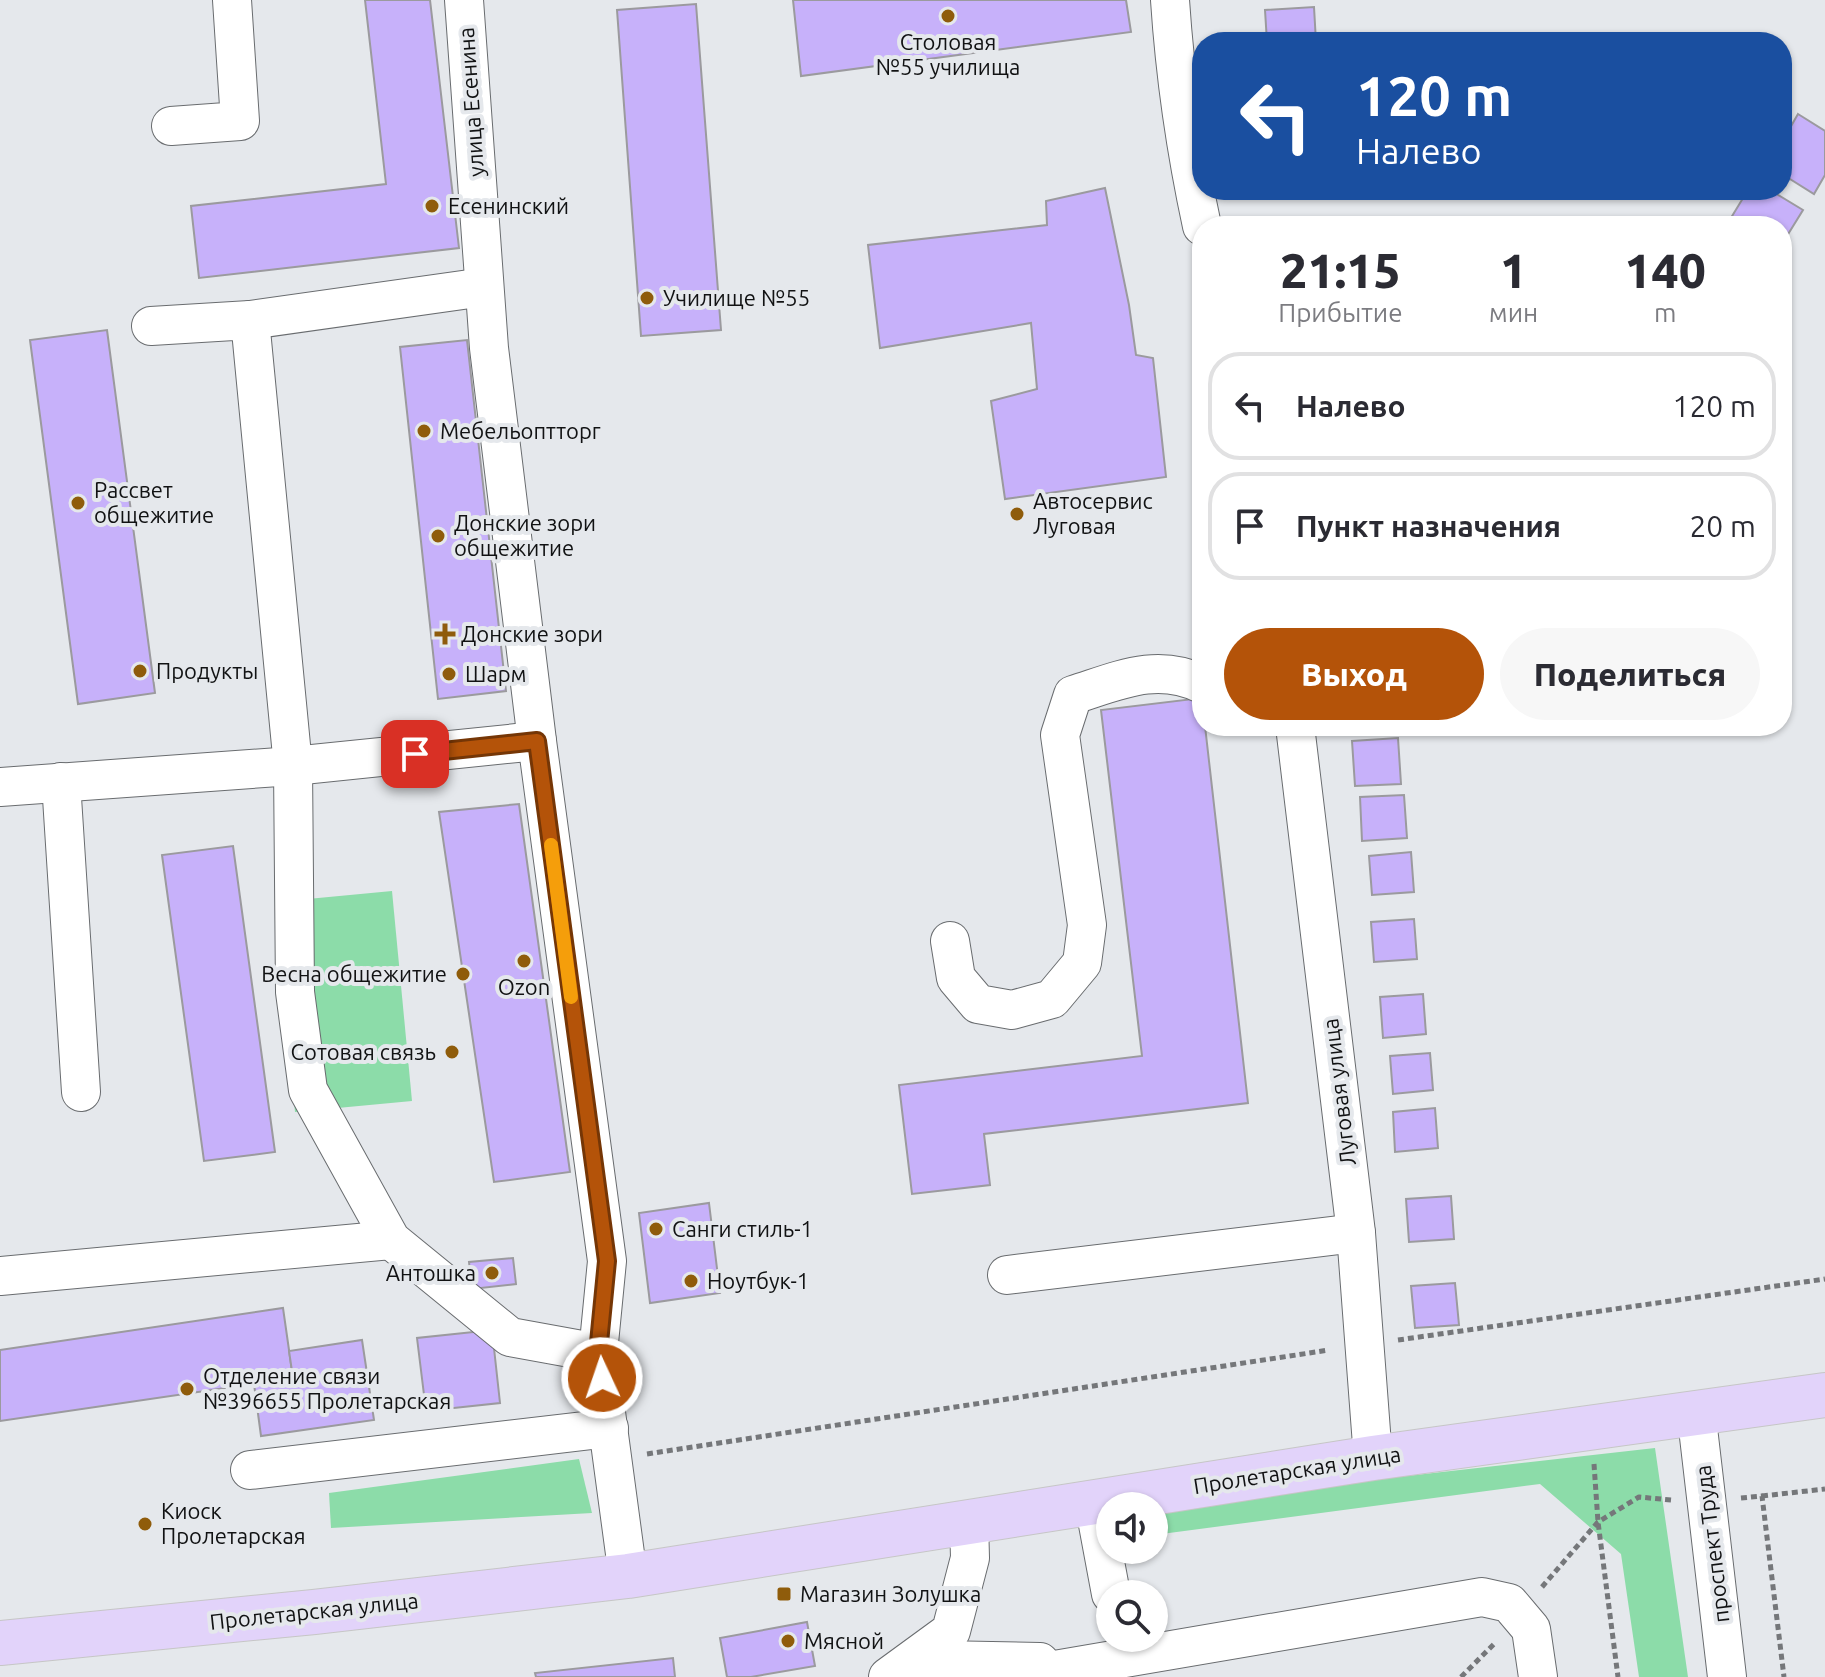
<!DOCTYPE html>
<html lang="ru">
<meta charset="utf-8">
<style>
body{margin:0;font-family:Ubuntu,sans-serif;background:#f7f7f7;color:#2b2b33;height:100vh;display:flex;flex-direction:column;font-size:30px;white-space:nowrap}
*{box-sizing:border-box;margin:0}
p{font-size:26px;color:#7c7c81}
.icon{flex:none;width:44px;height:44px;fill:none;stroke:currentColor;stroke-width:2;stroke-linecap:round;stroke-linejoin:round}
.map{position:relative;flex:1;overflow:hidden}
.sheet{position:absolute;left:1192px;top:216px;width:600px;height:520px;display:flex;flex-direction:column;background:#fff;border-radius:32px;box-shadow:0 2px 6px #0004}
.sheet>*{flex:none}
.top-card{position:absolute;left:1192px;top:32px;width:600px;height:168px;border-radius:32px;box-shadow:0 2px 6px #0004;background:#1a4fa0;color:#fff;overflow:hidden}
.fabs{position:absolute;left:1096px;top:1492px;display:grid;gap:16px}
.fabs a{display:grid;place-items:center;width:72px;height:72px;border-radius:50%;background:#fff;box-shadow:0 2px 6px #0004;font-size:40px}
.pin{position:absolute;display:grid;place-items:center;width:68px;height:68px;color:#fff;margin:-34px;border-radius:16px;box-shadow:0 4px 12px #0006}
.me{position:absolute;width:88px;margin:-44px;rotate:357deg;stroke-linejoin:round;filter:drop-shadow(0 0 6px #0008)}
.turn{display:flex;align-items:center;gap:28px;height:168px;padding:0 32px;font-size:36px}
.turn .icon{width:104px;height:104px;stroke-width:2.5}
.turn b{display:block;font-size:56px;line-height:68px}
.eta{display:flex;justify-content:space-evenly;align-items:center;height:136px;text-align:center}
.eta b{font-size:48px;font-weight:800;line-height:56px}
.cta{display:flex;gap:16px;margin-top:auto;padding:16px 32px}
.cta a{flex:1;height:92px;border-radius:48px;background:#b45309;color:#fff;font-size:32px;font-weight:800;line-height:92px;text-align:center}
.cta a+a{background:#f7f7f7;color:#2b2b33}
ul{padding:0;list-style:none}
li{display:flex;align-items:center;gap:24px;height:108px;margin:0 16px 12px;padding:0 16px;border:4px solid #e1e1e2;border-radius:32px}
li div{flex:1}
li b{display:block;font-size:30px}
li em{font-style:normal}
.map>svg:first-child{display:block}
.green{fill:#8cdca9}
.building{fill:#c7b1fa;stroke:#9b9a9e;stroke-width:2}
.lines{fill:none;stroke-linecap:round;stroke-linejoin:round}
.minor-casing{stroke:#696c6f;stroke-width:40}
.major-casing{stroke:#c6c6c6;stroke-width:46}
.path{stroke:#75777a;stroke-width:5;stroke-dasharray:6 4;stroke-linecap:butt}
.minor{stroke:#fff;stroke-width:38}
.major{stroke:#e2d3fa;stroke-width:44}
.route-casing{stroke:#753606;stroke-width:20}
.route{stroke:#b45309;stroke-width:14}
.slow{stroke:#f59e0b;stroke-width:14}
.poi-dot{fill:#8f5c0b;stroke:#e5e8ec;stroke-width:3}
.labels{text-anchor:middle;stroke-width:8;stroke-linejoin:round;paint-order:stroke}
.poi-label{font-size:22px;fill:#111213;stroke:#e5e8ec;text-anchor:start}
.street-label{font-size:22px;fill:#111213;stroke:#e5e8ec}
</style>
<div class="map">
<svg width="1825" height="1677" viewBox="0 0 1825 1677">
<rect width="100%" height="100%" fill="#e5e8ec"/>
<!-- green -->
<g class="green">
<polygon points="392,891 412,1101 295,1112 276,902"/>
<polygon points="1655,1448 1688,1677 1639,1677 1621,1554 1540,1484 1154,1535 1154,1506 1141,1506"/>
<polygon points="579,1459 592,1513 331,1528 329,1493"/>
</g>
<!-- building -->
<g class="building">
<polygon points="365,0 430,0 459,248 199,278 191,206 386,184"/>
<polygon points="793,0 1126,0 1131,32 801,76"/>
<polygon points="696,4 721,330 641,336 617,10"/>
<polygon points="1314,7 1316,42 1267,42 1265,10"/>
<polygon points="1798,114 1825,131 1825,175 1814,194 1782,174 1782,142"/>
<polygon points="1105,188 1129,305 1136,355 1153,358 1166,477 1005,499 991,401 1037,389 1031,323 880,348 868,245 1047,225 1046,201"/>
<polygon points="1748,190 1770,190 1803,210 1782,244 1782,226 1726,226"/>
<polygon points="107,330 155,693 78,704 30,340"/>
<polygon points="467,340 506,691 438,699 400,347"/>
<polygon points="1201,698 1202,726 1205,726 1248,1103 984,1134 990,1185 912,1194 899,1085 1142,1056 1101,710"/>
<polygon points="1398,738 1401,784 1355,786 1352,741"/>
<polygon points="1404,795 1407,838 1362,841 1360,797"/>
<polygon points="519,804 570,1172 494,1182 439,812"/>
<polygon points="233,846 275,1152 204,1161 162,855"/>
<polygon points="1411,852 1414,892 1372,895 1369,856"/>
<polygon points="1414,919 1417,959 1374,962 1371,922"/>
<polygon points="1423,994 1426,1034 1383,1038 1380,997"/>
<polygon points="1430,1053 1433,1090 1393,1094 1390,1056"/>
<polygon points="1435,1108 1438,1148 1395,1152 1393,1112"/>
<polygon points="1451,1196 1454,1239 1409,1242 1406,1199"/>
<polygon points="709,1203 720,1293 650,1303 639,1213"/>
<polygon points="513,1258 516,1284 472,1289 469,1262"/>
<polygon points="1455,1283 1459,1325 1415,1328 1411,1286"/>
<polygon points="283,1308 293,1378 0,1421 0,1350"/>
<polygon points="492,1330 500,1403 426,1411 417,1338"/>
<polygon points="362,1340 374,1420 261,1436 254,1384 293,1378 289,1351"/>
<polygon points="807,1622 815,1666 751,1677 727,1677 720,1638"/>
<polygon points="673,1658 675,1677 536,1677 535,1673"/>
</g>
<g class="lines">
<defs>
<g id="minor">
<polyline points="464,0 489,348 537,741 607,1261 598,1353 628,1576"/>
<path d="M1170,0C1175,76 1186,152 1202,226"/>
<polyline points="171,126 240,121 232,0"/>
<polyline points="250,320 484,287"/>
<polyline points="151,326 250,320 293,766 295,992 308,1090 391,1240 510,1337 598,1353"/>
<polyline points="1295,726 1356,1233 1373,1458"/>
<polyline points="61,782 81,1092"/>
<polyline points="0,787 293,766 537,741"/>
<path d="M950,941L956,978L978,1004L1012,1010L1052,999L1082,963L1087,925L1060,735L1073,695C1118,681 1156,662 1202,684"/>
<polyline points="1007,1275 1356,1233"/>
<polyline points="0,1276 391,1240"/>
<polyline points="1696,1411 1727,1677"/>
<polyline points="250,1470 609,1428"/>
<polyline points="1094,1503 1111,1594"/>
<polyline points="906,1670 939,1660 1040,1662 1045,1677"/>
<polyline points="1043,1672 1482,1597 1509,1603 1531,1629 1538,1677"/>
<polyline points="888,1677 951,1631 970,1558 969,1520"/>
</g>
<polyline id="major" points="0,1643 314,1612 628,1576 1373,1458 1825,1395"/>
</defs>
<!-- minor casing -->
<use href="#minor" class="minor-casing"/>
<!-- major casing -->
<use href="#major" class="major-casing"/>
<!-- path -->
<g class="path">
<polyline points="1398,1340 1825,1279"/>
<polyline points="647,1454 1329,1350"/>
<polyline points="1594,1464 1598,1522 1618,1677"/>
<polyline points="1762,1496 1825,1489"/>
<polyline points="1741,1498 1762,1496 1784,1677"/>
<polyline points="1542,1587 1598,1522 1639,1497 1671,1500"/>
<polyline points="1461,1677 1494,1644"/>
</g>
<!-- minor -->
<use href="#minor" class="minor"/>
<!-- major -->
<use href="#major" class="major"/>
</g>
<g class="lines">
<defs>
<polyline id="route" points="415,754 537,741 607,1261 598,1353 602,1378"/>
</defs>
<!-- route casing -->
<use href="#route" class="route-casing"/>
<!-- route -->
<use href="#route" class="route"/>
<!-- slow -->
<polyline class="slow" points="551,845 571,997"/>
</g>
<!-- markers -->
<g class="poi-dot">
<circle cx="948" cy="16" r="8"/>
<circle cx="432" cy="206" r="8"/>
<circle cx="647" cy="298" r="8"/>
<circle cx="424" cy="431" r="8"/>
<circle cx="78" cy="503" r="8"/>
<circle cx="1017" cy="514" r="8"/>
<circle cx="438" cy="536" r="8"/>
<path d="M441 622h8v8h8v8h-8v8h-8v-8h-8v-8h8z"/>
<circle cx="140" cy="671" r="8"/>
<circle cx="449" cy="674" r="8"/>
<circle cx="524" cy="961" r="8"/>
<circle cx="463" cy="974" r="8"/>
<circle cx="452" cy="1052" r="8"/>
<circle cx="656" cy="1229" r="8"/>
<circle cx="492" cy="1273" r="8"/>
<circle cx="691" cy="1281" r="8"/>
<circle cx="187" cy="1389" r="8"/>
<circle cx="145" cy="1524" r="8"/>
<rect x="776" y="1586" width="16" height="16" rx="4"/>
<circle cx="788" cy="1641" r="8"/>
</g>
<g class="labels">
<!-- poi labels -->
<g class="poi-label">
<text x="948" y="50" text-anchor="middle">Столовая<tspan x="948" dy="25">№55 училища</tspan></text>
<text x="448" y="214">Есенинский</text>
<text x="663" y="306">Училище №55</text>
<text x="440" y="439">Мебельоптторг</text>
<text x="94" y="498">Рассвет<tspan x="94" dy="25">общежитие</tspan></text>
<text x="1033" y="509">Автосервис<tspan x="1033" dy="25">Луговая</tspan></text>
<text x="454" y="531">Донские зори<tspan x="454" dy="25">общежитие</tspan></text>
<text x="461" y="642">Донские зори</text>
<text x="156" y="679">Продукты</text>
<text x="465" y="682">Шарм</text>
<text x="447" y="982" text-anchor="end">Весна общежитие</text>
<text x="524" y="995" text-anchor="middle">Ozon</text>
<text x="436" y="1060" text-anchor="end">Сотовая связь</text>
<text x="672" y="1237">Санги стиль-1</text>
<text x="476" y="1281" text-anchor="end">Антошка</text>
<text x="707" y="1289">Ноутбук-1</text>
<text x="203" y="1384">Отделение связи<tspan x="203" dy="25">№396655 Пролетарская</tspan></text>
<text x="161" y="1519">Киоск<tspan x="161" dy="25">Пролетарская</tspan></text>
<text x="800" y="1602">Магазин Золушка</text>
<text x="804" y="1649">Мясной</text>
</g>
<!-- street labels -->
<g class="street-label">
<text transform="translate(471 102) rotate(-94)" y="8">улица Есенина</text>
<text transform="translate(1339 1092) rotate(-97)" y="8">Луговая улица</text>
<text transform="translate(1297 1470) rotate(-9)" y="8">Пролетарская улица</text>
<text transform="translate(1712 1544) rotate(-97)" y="8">проспект Труда</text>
<text transform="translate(314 1611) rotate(-6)" y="8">Пролетарская улица</text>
</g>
</g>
</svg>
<div class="fabs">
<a><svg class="icon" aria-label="sound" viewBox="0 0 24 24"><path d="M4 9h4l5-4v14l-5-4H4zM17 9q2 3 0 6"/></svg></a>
<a><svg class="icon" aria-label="search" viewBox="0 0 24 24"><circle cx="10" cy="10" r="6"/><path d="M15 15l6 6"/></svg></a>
</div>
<div class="pin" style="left:415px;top:754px;background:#d93025"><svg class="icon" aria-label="arrive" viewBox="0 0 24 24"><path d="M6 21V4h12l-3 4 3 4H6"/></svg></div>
<svg class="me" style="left:602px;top:1378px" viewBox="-20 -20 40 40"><circle r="17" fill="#b45309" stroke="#fff" stroke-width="3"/><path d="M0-11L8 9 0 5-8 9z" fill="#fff"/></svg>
<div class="top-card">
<div class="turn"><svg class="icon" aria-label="left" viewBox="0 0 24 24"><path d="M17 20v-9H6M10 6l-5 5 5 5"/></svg><div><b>120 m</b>Налево</div></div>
</div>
<section class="sheet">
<div class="eta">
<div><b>21:15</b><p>Прибытие</p></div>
<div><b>1</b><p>мин</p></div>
<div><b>140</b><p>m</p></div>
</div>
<ul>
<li><svg class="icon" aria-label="left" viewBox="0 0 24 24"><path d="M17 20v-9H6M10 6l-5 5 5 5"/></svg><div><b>Налево</b></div><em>120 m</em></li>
<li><svg class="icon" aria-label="arrive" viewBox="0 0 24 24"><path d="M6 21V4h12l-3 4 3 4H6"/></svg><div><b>Пункт назначения</b></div><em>20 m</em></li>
</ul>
<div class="cta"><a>Выход</a><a>Поделиться</a></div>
</section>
</div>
